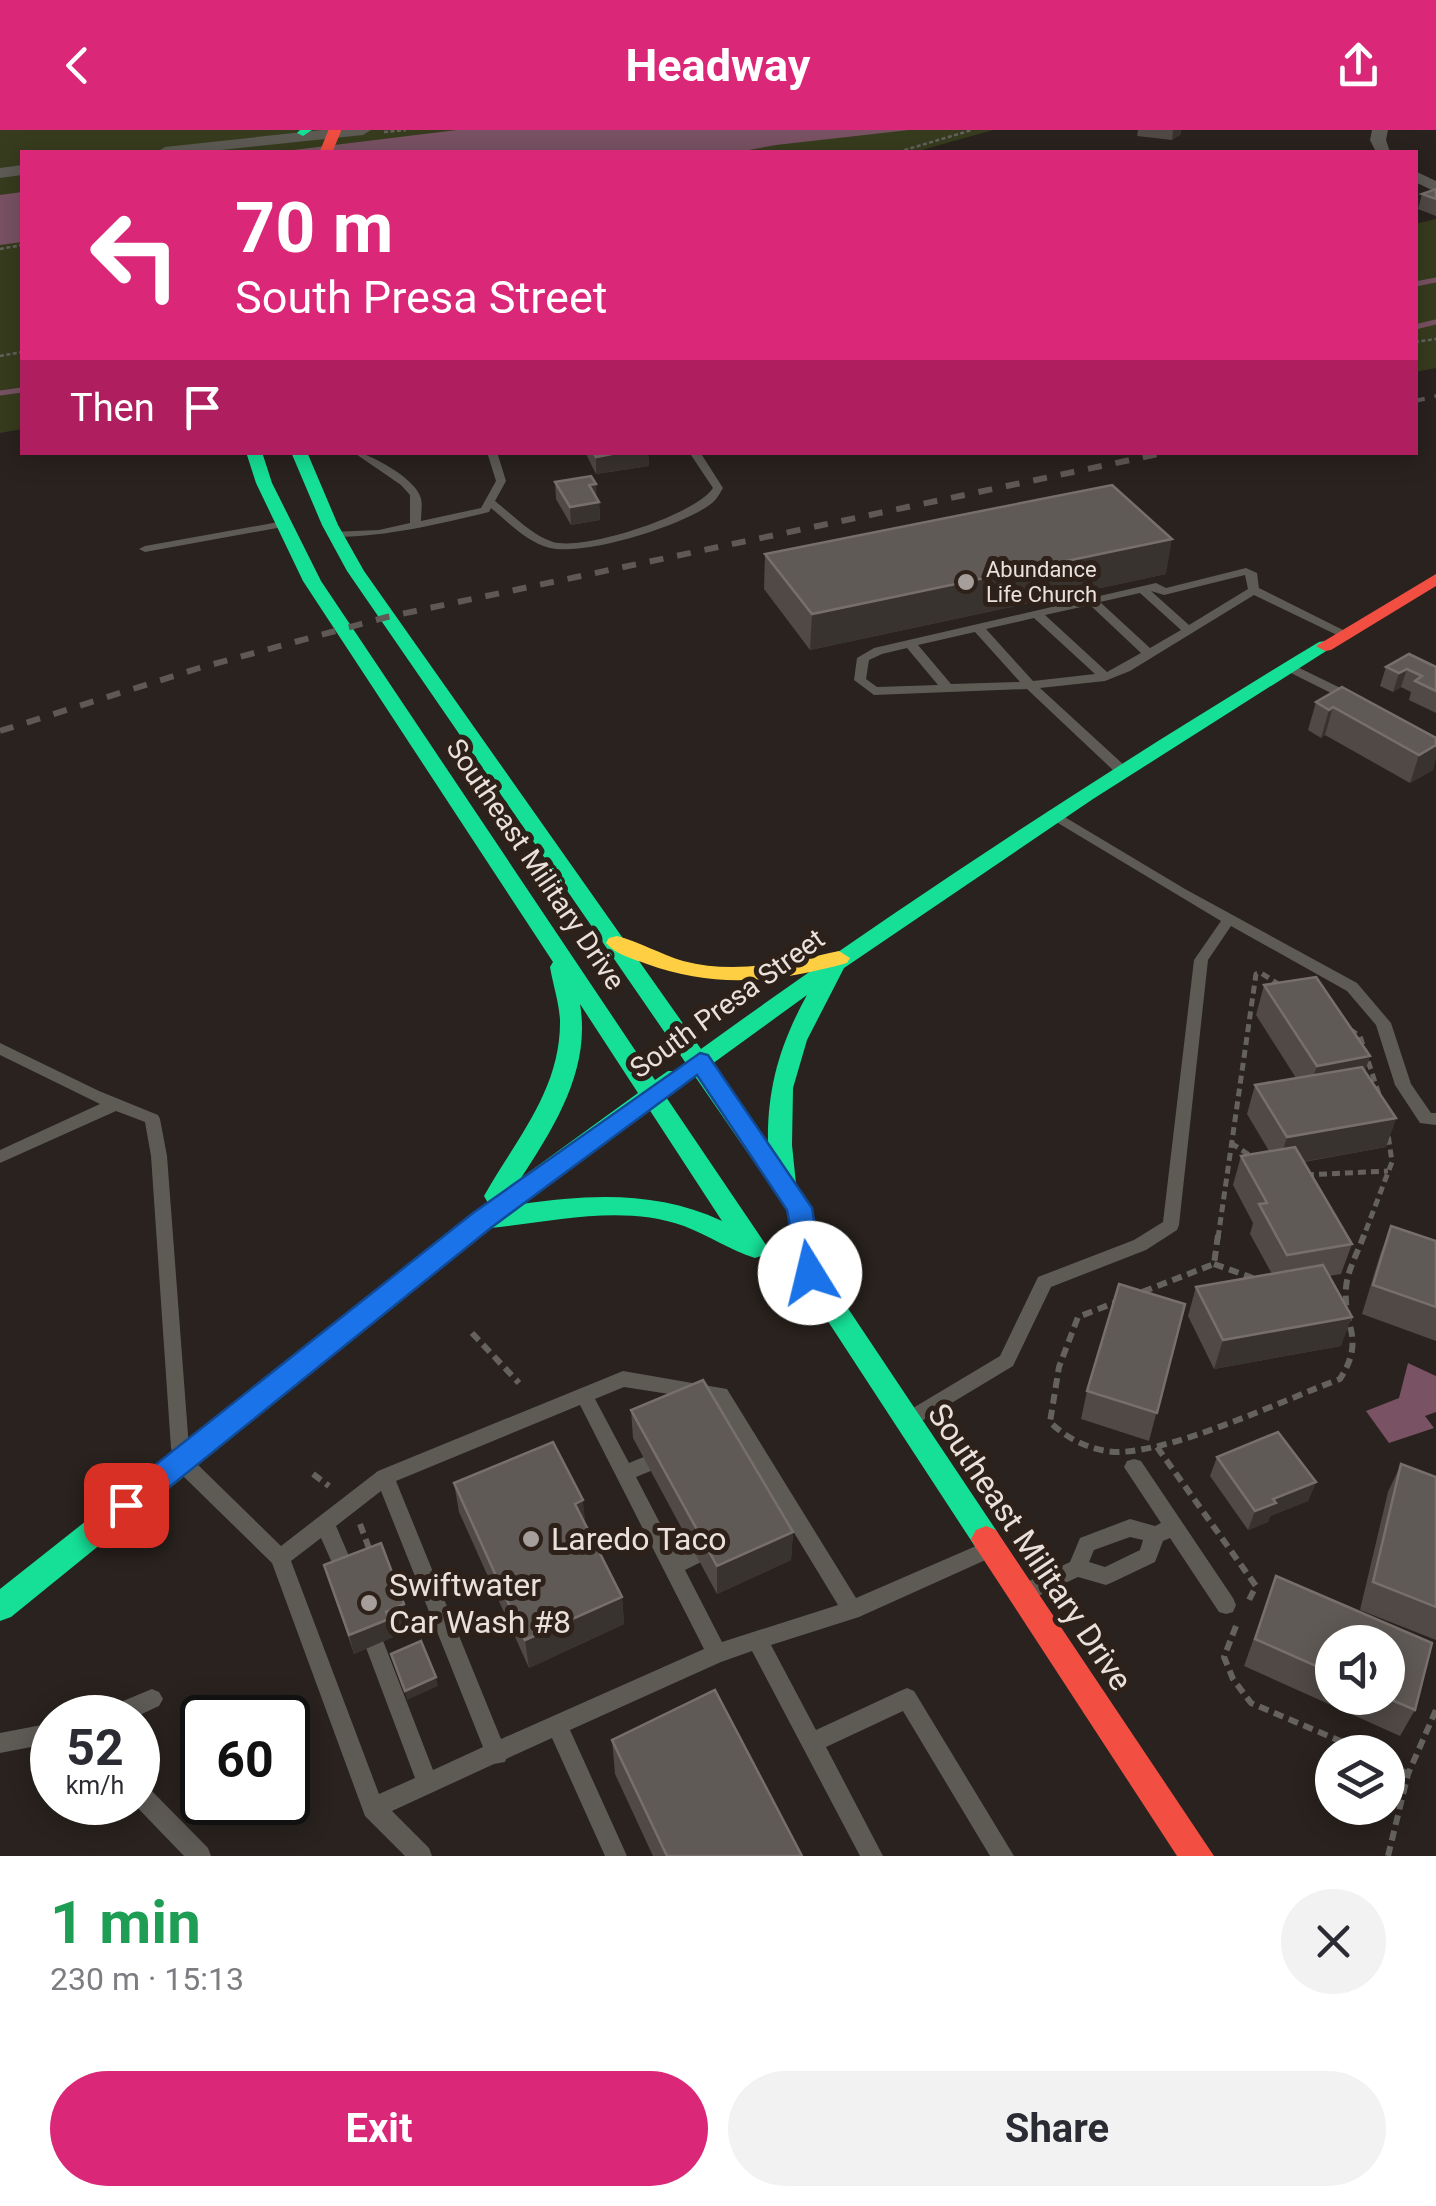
<!DOCTYPE html>
<meta charset="utf-8">
<style>
body{margin:0;font-family:Roboto,sans-serif;background:#f2f2f3;color:#2b2b33;height:100vh;display:flex;flex-direction:column;font-size:38px;white-space:nowrap}
*{box-sizing:border-box;margin:0}
p{font-size:32px;color:#7c7c81}
.icon{flex:none;width:55px;height:55px;fill:none;stroke:currentColor;stroke-width:2;stroke-linecap:round;stroke-linejoin:round}
.map{position:relative;height:1726px;overflow:hidden}
.details{display:flex;flex-direction:column;background:#fff;flex:1}
.details>*{flex:none}
.banner{position:absolute;left:20px;top:20px;width:1398px;height:305px;border-radius:0px;box-shadow:0 5px 25px #0003;background:#db2777;color:#fff;overflow:hidden}
.tools{position:absolute;left:1315px;top:1495px;display:grid;gap:20px}
.tools a{display:grid;place-items:center;width:90px;height:90px;border-radius:50%;background:#fff;box-shadow:0 5px 25px #0003;font-size:50px}
.speed{position:absolute;left:30px;top:1565px;display:flex;gap:20px;font-size:50px;font-weight:700;text-align:center}
.speed>*{display:grid;place-content:center;width:130px;height:130px;border-radius:50%;background:#fff;box-shadow:0 5px 25px #0003;line-height:1}
.speed small{font-size:25px;font-weight:400}
.speed .limit{border:5px solid #111;border-radius:15px;background:#fff;color:#111}
.pin{position:absolute;display:grid;place-items:center;width:85px;height:85px;color:#fff;margin:-42px;border-radius:20px;box-shadow:0 5px 15px #0006}
.me{position:absolute;width:110px;margin:-55px;rotate:351deg;stroke-linejoin:round;filter:drop-shadow(0 0 8px #0008)}
.turn{display:flex;align-items:center;gap:35px;height:210px;padding:0 50px;font-size:45px}
.turn .icon{width:130px;height:130px;stroke-width:2.5}
.turn b{display:block;font-size:70px;line-height:85px}
.then{display:flex;align-items:center;height:95px;padding:0 50px;background:#0003;gap:20px;font-size:38px}
.round{display:grid;place-items:center;flex:none;width:105px;height:105px;border-radius:52px;background:#f2f2f3}
.headline{display:flex;align-items:center;justify-content:space-between;height:170px;padding:0 50px}
h1{font-size:60px;font-weight:700;line-height:75px;color:#1e9e55}
.action{display:flex;gap:20px;margin-top:auto;padding:20px 50px}
.action a{flex:1;height:115px;border-radius:60px;background:#db2777;color:#fff;font-size:40px;font-weight:700;line-height:115px;text-align:center}
.action a+a{background:#f2f2f3;color:#2b2b33}
header{display:flex;justify-content:space-between;align-items:center;height:130px;padding:0 50px;background:#db2777;color:#fff;font-size:45px;font-weight:700}
.map>svg:first-child{display:block}
.green{fill:#373c1e}
.water{fill:#795263}
.lines{fill:none;stroke-linecap:round;stroke-linejoin:round}
.stream{stroke:#795263;stroke-width:5}
.path-far2{stroke:#65625e;stroke-width:2.5;stroke-dasharray:4 2.5;stroke-linecap:butt}
.path-far1{stroke:#65625e;stroke-width:5;stroke-dasharray:8 5;stroke-linecap:butt}
.path{stroke:#65625e;stroke-width:6;stroke-dasharray:10 6;stroke-linecap:butt}
.lane{fill:#5e5b55;fill-rule:evenodd}
.street{fill:#5e5b55;fill-rule:evenodd}
.fast{fill:#16e098;fill-rule:evenodd}
.slow{fill:#ffcf43;fill-rule:evenodd}
.jam{fill:#f24e42;fill-rule:evenodd}
.rail-far1{stroke:#5e5955;stroke-width:4;stroke-dasharray:10 10;stroke-linecap:butt}
.rail{stroke:#5e5955;stroke-width:6;stroke-dasharray:14 14;stroke-linecap:butt}
.jam-bridge{stroke:#f24e42;stroke-width:12}
.wall{fill:#504946;fill-rule:evenodd}
.shaded-wall{fill:#39332f}
.building{fill:#605a56;stroke:#766f6b;stroke-width:2.5}
.route{fill:#1a73e8;stroke:#114b97;stroke-width:2.5}
.poi-dot{fill:#a69e9a;stroke:#2d2119;stroke-width:4}
.labels{text-anchor:middle;stroke-width:10;stroke-linejoin:round;paint-order:stroke}
.far-poi-label{font-size:22px;fill:#eae1dc;stroke:#2d2119;text-anchor:start}
.street-label{font-size:28px;fill:#eae1dc;stroke:#2d2119}
.near-poi-label{font-size:32px;fill:#eae1dc;stroke:#2d2119;text-anchor:start}
.near-street-label{font-size:32px;fill:#eae1dc;stroke:#2d2119}
</style>
<header><svg class="icon" aria-label="back" viewBox="0 0 24 24"><path d="M15 5l-7 7 7 7"/></svg>Headway<svg class="icon" aria-label="share" viewBox="0 0 24 24"><path d="M12 15V3M7 8l5-5 5 5M5 13v7h14v-7"/></svg></header>
<div class="map">
<svg width="1436" height="1726" viewBox="0 0 1436 1726">
<rect width="100%" height="100%" fill="#29221e"/>
<!-- green -->
<g class="green">
<polygon points="0,0 993,0 915,22 22,22 22,299 0,303"/>
<polygon points="1436,89 1436,238 1415,242 1415,94"/>
</g>
<!-- water -->
<g class="water">
<polygon points="457,0 909,0 776,15 738,22 277,22"/>
<polygon points="22,62 22,112 0,115 0,65"/>
<polygon points="1408,1233 1436,1246 1436,1282 1425,1286 1434,1298 1389,1313 1366,1281 1399,1268"/>
</g>
<g class="lines">
<!-- stream -->
<g class="stream">
<polyline points="1415,154 1436,150"/>
<polyline points="1415,197 1436,192"/>
<polyline points="0,263 22,260"/>
</g>
<!-- path-far2 -->
<g class="path-far2">
<polyline points="384,2 406,0"/>
<polyline points="898,22 972,0"/>
<polyline points="0,119 22,115"/>
<polyline points="1415,212 1436,209"/>
<polyline points="0,226 22,222"/>
</g>
<!-- path-far1 -->
<g class="path-far1">
<polyline points="1231,1013 1254,1028"/>
<polyline points="1306,1045 1388,1041"/>
<polyline points="1218,1108 1256,844 1261,843 1360,906 1385,983 1392,1032 1363,1108"/>
</g>
<!-- path -->
<g class="path">
<path d="M1218,1105L1214,1134L1078,1187L1059,1237L1050,1292C1067,1309 1093,1322 1119,1322C1179,1320 1281,1271 1340,1249C1366,1208 1343,1198 1346,1158C1347,1141 1358,1122 1364,1105"/>
<polyline points="1214,1134 1253,1148"/>
<polyline points="472,1203 519,1253"/>
<polyline points="1157,1317 1256,1456 1248,1472"/>
<polyline points="313,1344 329,1356"/>
<polyline points="360,1394 370,1421"/>
<polyline points="1236,1496 1224,1527 1233,1549 1251,1573 1366,1622"/>
<polyline points="1388,1634 1407,1643"/>
<polyline points="1388,1726 1408,1644 1436,1580"/>
</g>
<!-- lane -->
<g class="lane">
<path d="M353,322C369,322 415,349 420,366C423,372 421,383 421,391L481,378L496,351L487,322H497L506,351L495,371C513,385 531,405 553,412C585,421 695,385 713,358L689,322H700L723,358C719,365 715,372 708,376C678,397 585,426 550,418C527,412 509,393 491,378L489,382C435,395 390,406 335,407L331,406V402L379,400L410,393V365L401,355Z"/>
<polygon points="284,391 288,392 288,396 145,422 139,419 145,416"/>
<path d="M1246,438L1257,443L1259,458L1347,502L1345,505H1337L1254,465L1130,541L1105,551L1040,558L1125,636L1127,639L1125,642H1115L1027,559L874,565L854,550L857,528L874,518L1156,453L1166,458ZM1245,445L1248,459L1189,495L1151,461L1164,465ZM1140,463L1181,500L1150,518L1100,472ZM1090,475L1141,523L1107,542L1045,485ZM1034,488L1095,544L1033,551L986,499ZM975,502L1020,552L951,554L918,515ZM907,518L938,555L877,557L866,549L869,530L882,524Z"/>
<polygon points="1287,532 1355,565 1357,568 1355,571 1347,571 1283,539 1281,536"/>
<polygon points="1053,680 1185,759 1357,853 1391,893 1411,954 1431,983 1436,983 1436,995 1420,993 1395,955 1376,895 1347,861 1231,796 1208,830 1179,1095 1177,1100 1146,1120 1051,1157 1013,1236 915,1295 908,1293 906,1287 908,1281 1000,1226 1038,1147 1134,1110 1163,1092 1194,830 1221,791 1048,687 1046,684 1048,681"/>
<polygon points="0,913 99,961 158,985 160,989 167,1026 189,1318 187,1324 180,1326 173,1324 171,1318 151,1026 145,992 116,981 0,1033 0,1020 100,974 0,925"/>
<path d="M623,1241L727,1259L856,1468L976,1416L983,1413L990,1416L993,1422L990,1428L859,1487L771,1515L816,1600L900,1561L907,1558L914,1561L1014,1726H990L903,1581L826,1617L883,1726H860L752,1521L721,1532L570,1600L627,1726H605L552,1608L506,1629L505,1632L494,1634L392,1681L429,1718L432,1726H405L365,1686L272,1433L181,1344L178,1338L181,1332L188,1330L195,1332L281,1416L378,1341ZM624,1257L714,1271L838,1475L722,1512L685,1440L703,1431L706,1425L703,1419L696,1416L676,1424L636,1347L653,1340L656,1334L653,1328L646,1326L629,1333L595,1269ZM580,1275L704,1519L501,1609L396,1351ZM381,1361L483,1617L433,1640L382,1508L375,1505L368,1508L365,1515L415,1648L379,1664L291,1431L321,1408L341,1453L348,1456L355,1453L358,1447L336,1396Z"/>
<path d="M1134,1329L1141,1331L1233,1468L1236,1475L1233,1482L1226,1484L1219,1482L1170,1408L1163,1411L1155,1432L1113,1452L1106,1455L1078,1447L1034,1468L1027,1466L1024,1459L1027,1452L1070,1432L1080,1408L1130,1389L1155,1396L1161,1393L1124,1337L1127,1331ZM1130,1407L1143,1410L1140,1420L1105,1437L1089,1432L1094,1420Z"/>
<polygon points="152,1559 159,1562 163,1569 159,1576 133,1588 97,1588 99,1581"/>
<polygon points="52,1593 52,1613 0,1623 0,1603"/>
<polygon points="138,1652 146,1655 208,1718 211,1726 184,1726 132,1672 138,1672"/>
</g>
<!-- street -->
<g class="street">
<polygon points="322,0 371,0 363,5 202,22 157,22 165,17"/>
<polygon points="1372,0 1388,0 1386,10 1390,22 1376,22 1370,10"/>
<polygon points="22,35 22,45 0,48 0,38"/>
<polygon points="1415,41 1436,51 1436,62 1415,52"/>
</g>
<!-- fast -->
<g class="fast">
<polygon points="300,0 312,0 303,6 297,3"/>
<path d="M246,322H262L272,353L321,451L655,950L668,941H684L688,947L666,967L768,1118L764,1125L755,1128C730,1120 708,1105 684,1096C621,1074 554,1092 490,1098L11,1487L0,1491V1459L488,1073L484,1066C516,1009 561,960 560,890C559,872 553,855 550,837L553,832L303,451L256,353ZM580,874L638,963L521,1048C555,996 591,939 580,874ZM649,979L722,1091C658,1061 591,1064 522,1074Z"/>
<path d="M291,322H307L338,395L364,441L701,919C900,775 1107,640 1319,512L1325,511L1334,516L1093,669L844,838L807,910L793,958L792,1015L796,1054L812,1078L823,1141L996,1400L1001,1409L996,1418L986,1422L976,1418L801,1150L787,1080L347,441L322,395ZM807,865C780,914 767,958 768,1014L712,934Z"/>
</g>
<!-- slow -->
<path class="slow" d="M617,806C640,812 660,824 683,831C736,845 788,832 839,821L850,828L847,833C778,852 715,859 647,834C633,829 615,824 606,813L609,808Z"/>
<!-- jam -->
<g class="jam">
<polygon points="1436,444 1436,456 1331,520 1325,521 1316,516"/>
<polygon points="986,1396 996,1400 1214,1726 1177,1726 976,1418 971,1409 976,1400"/>
</g>
<!-- rail-far1 -->
<polyline class="rail-far1" points="1415,271 1436,266"/>
<!-- rail -->
<polyline class="rail" points="0,601 199,538 387,487 1168,322"/>
<!-- jam-bridge -->
<polyline class="jam-bridge" points="326,22 335,0"/>
</g>
<!-- wall -->
<g class="wall">
<polygon points="1138,0 1181,0 1181,4 1172,10 1137,6"/>
<polygon points="1436,59 1436,86 1418,79 1422,64"/>
<polygon points="585,322 648,322 649,336 596,344"/>
<polygon points="555,352 596,354 596,367 599,372 600,390 571,395 556,369"/>
<polygon points="765,424 1166,444 810,520 764,459"/>
<polygon points="1386,537 1436,537 1436,583 1409,570 1411,562 1401,557 1393,562 1380,556"/>
<polygon points="1316,572 1436,608 1433,640 1410,653 1325,605 1321,608 1308,600"/>
<polygon points="1264,855 1370,926 1365,941 1396,988 1386,1017 1304,1032 1352,1114 1341,1144 1329,1146 1341,1216 1214,1239 1188,1186 1196,1157 1272,1144 1250,1104 1253,1093 1233,1055 1241,1026 1269,1021 1247,984 1255,955 1296,948 1256,885"/>
<polygon points="1391,1096 1436,1111 1436,1211 1362,1184 1380,1125"/>
<polygon points="1185,1174 1149,1311 1081,1289 1087,1261"/>
<polygon points="631,1280 793,1402 791,1430 717,1464 633,1308"/>
<polygon points="1217,1327 1316,1352 1308,1371 1270,1386 1268,1392 1248,1400 1210,1346"/>
<polygon points="1401,1334 1436,1347 1436,1510 1360,1480 1388,1362"/>
<polygon points="454,1353 585,1394 622,1467 624,1494 529,1538 459,1382"/>
<polygon points="324,1435 409,1493 391,1500 393,1507 354,1524"/>
<path d="M1276,1446L1415,1580L1400,1606L1244,1536ZM1332,1512L1388,1568H1332Z"/>
<polygon points="612,1610 802,1726 653,1726 615,1644"/>
</g>
<!-- shaded-wall -->
<g class="shaded-wall">
<polygon points="1173,0 1181,0 1181,4 1172,10"/>
<polygon points="622,322 648,322 649,336 596,344 596,327"/>
<polygon points="596,354 597,371 589,355"/>
<polygon points="599,372 600,390 571,395 570,377"/>
<polygon points="1172,409 1166,444 810,520 812,484"/>
<polygon points="1407,539 1401,557 1393,562 1399,543"/>
<polygon points="1333,577 1325,605 1321,608 1329,580"/>
<polygon points="1436,615 1436,629 1433,640 1410,653 1419,625"/>
<polygon points="1370,926 1360,956 1307,965 1317,936"/>
<polygon points="1396,988 1386,1017 1278,1036 1287,1007"/>
<polygon points="1352,1187 1341,1216 1214,1239 1223,1210"/>
<polygon points="1316,1352 1308,1371 1270,1386 1268,1392 1248,1400 1255,1381 1273,1369"/>
<polygon points="583,1370 586,1399 575,1374"/>
<polygon points="793,1402 791,1430 717,1464 717,1436"/>
<polygon points="622,1467 624,1494 529,1538 525,1510"/>
<polygon points="404,1474 409,1493 391,1500 393,1507 354,1524 349,1505 386,1482"/>
<polygon points="436,1547 438,1556 407,1570 405,1561"/>
</g>
<!-- building -->
<g class="building">
<polygon points="1436,59 1436,69 1422,64"/>
<polygon points="593,322 622,322 596,327"/>
<polygon points="591,346 596,354 589,355 599,372 570,377 555,352"/>
<polygon points="1112,355 1172,409 812,484 765,424"/>
<polygon points="1409,524 1436,537 1436,561 1415,551 1422,546 1407,539 1399,543 1386,537"/>
<polygon points="1342,557 1436,608 1436,615 1419,625 1333,577 1329,580 1316,572"/>
<polygon points="1316,847 1370,926 1317,936 1264,855"/>
<polygon points="1362,937 1396,988 1287,1007 1255,955"/>
<polygon points="1295,1017 1352,1114 1287,1125 1259,1074 1267,1073 1241,1026"/>
<polygon points="1391,1096 1436,1111 1436,1177 1373,1155"/>
<polygon points="1323,1135 1352,1187 1223,1210 1196,1157"/>
<polygon points="1119,1154 1185,1174 1157,1283 1087,1261"/>
<polygon points="703,1250 793,1402 717,1436 631,1280"/>
<polygon points="1278,1302 1316,1352 1273,1369 1276,1373 1255,1381 1217,1327"/>
<polygon points="553,1312 583,1370 575,1374 622,1467 525,1510 454,1353"/>
<polygon points="1401,1334 1436,1347 1436,1477 1373,1452"/>
<polygon points="381,1413 404,1474 386,1482 389,1489 349,1505 324,1435"/>
<polygon points="1276,1446 1432,1513 1415,1580 1387,1568 1388,1512 1332,1512 1332,1543 1255,1509"/>
<polygon points="421,1511 436,1547 405,1561 391,1524"/>
<polygon points="715,1560 802,1726 667,1726 612,1610"/>
</g>
<!-- route -->
<polygon class="route" points="700,923 708,925 812,1078 823,1143 819,1150 810,1153 800,1150 787,1080 697,945 492,1097 136,1384 126,1388 116,1384 111,1375 116,1366 473,1083"/>
<!-- markers -->
<g class="poi-dot">
<circle cx="966" cy="452" r="10"/>
<circle cx="531" cy="1409" r="10"/>
<circle cx="369" cy="1473" r="10"/>
</g>
<g class="labels">
<!-- far-poi labels -->
<g class="far-poi-label">
<text x="986" y="447">Abundance<tspan x="986" dy="25">Life Church</tspan></text>
</g>
<!-- street labels -->
<g class="street-label">
<text transform="translate(536 734) rotate(56)" y="10">Southeast Military Drive</text>
<text transform="translate(727 873) rotate(-36)" y="10">South Presa Street</text>
</g>
<!-- near-poi labels -->
<g class="near-poi-label">
<text x="551" y="1420">Laredo Taco</text>
<text x="389" y="1466">Swiftwater<tspan x="389" dy="37">Car Wash #8</tspan></text>
</g>
<!-- near-street labels -->
<g class="near-street-label">
<text transform="translate(1030 1417) rotate(56)" y="11">Southeast Military Drive</text>
</g>
</g>
</svg>
<div class="tools">
<a><svg class="icon" aria-label="sound" viewBox="0 0 24 24"><path d="M4 9h4l5-4v14l-5-4H4zM17 9q2 3 0 6"/></svg></a>
<a><svg class="icon" aria-label="layers" viewBox="0 0 24 24"><path d="M12 4l9 5-9 5-9-5zM3 14l9 5 9-5"/></svg></a>
</div>
<div class="speed"><div>52<small>km/h</small></div><div class="limit">60</div></div>
<div class="pin" style="left:126px;top:1375px;background:#d93025"><svg class="icon" aria-label="arrive" viewBox="0 0 24 24"><path d="M6 21V4h12l-3 4 3 4H6"/></svg></div>
<svg class="me" style="left:810px;top:1143px" viewBox="-20 -20 40 40"><circle r="19" fill="#fff"/><path d="M0-13L10 11 0 6-10 11z" fill="#1a73e8"/></svg>
<div class="banner">
<div class="turn"><svg class="icon" aria-label="left" viewBox="0 0 24 24"><path d="M17 20v-9H6M10 6l-5 5 5 5"/></svg><div><b>70 m</b>South Presa Street</div></div>
<div class="then">Then<svg class="icon" aria-label="arrive" viewBox="0 0 24 24"><path d="M6 21V4h12l-3 4 3 4H6"/></svg></div>
</div>
</div>
<section class="details">
<div class="headline"><div><h1>1 min</h1><p>230 m · 15:13</p></div><a class="round"><svg class="icon" aria-label="close" viewBox="0 0 24 24"><path d="M6 6l12 12M18 6L6 18"/></svg></a></div>
<div class="action"><a>Exit</a><a>Share</a></div>
</section>
